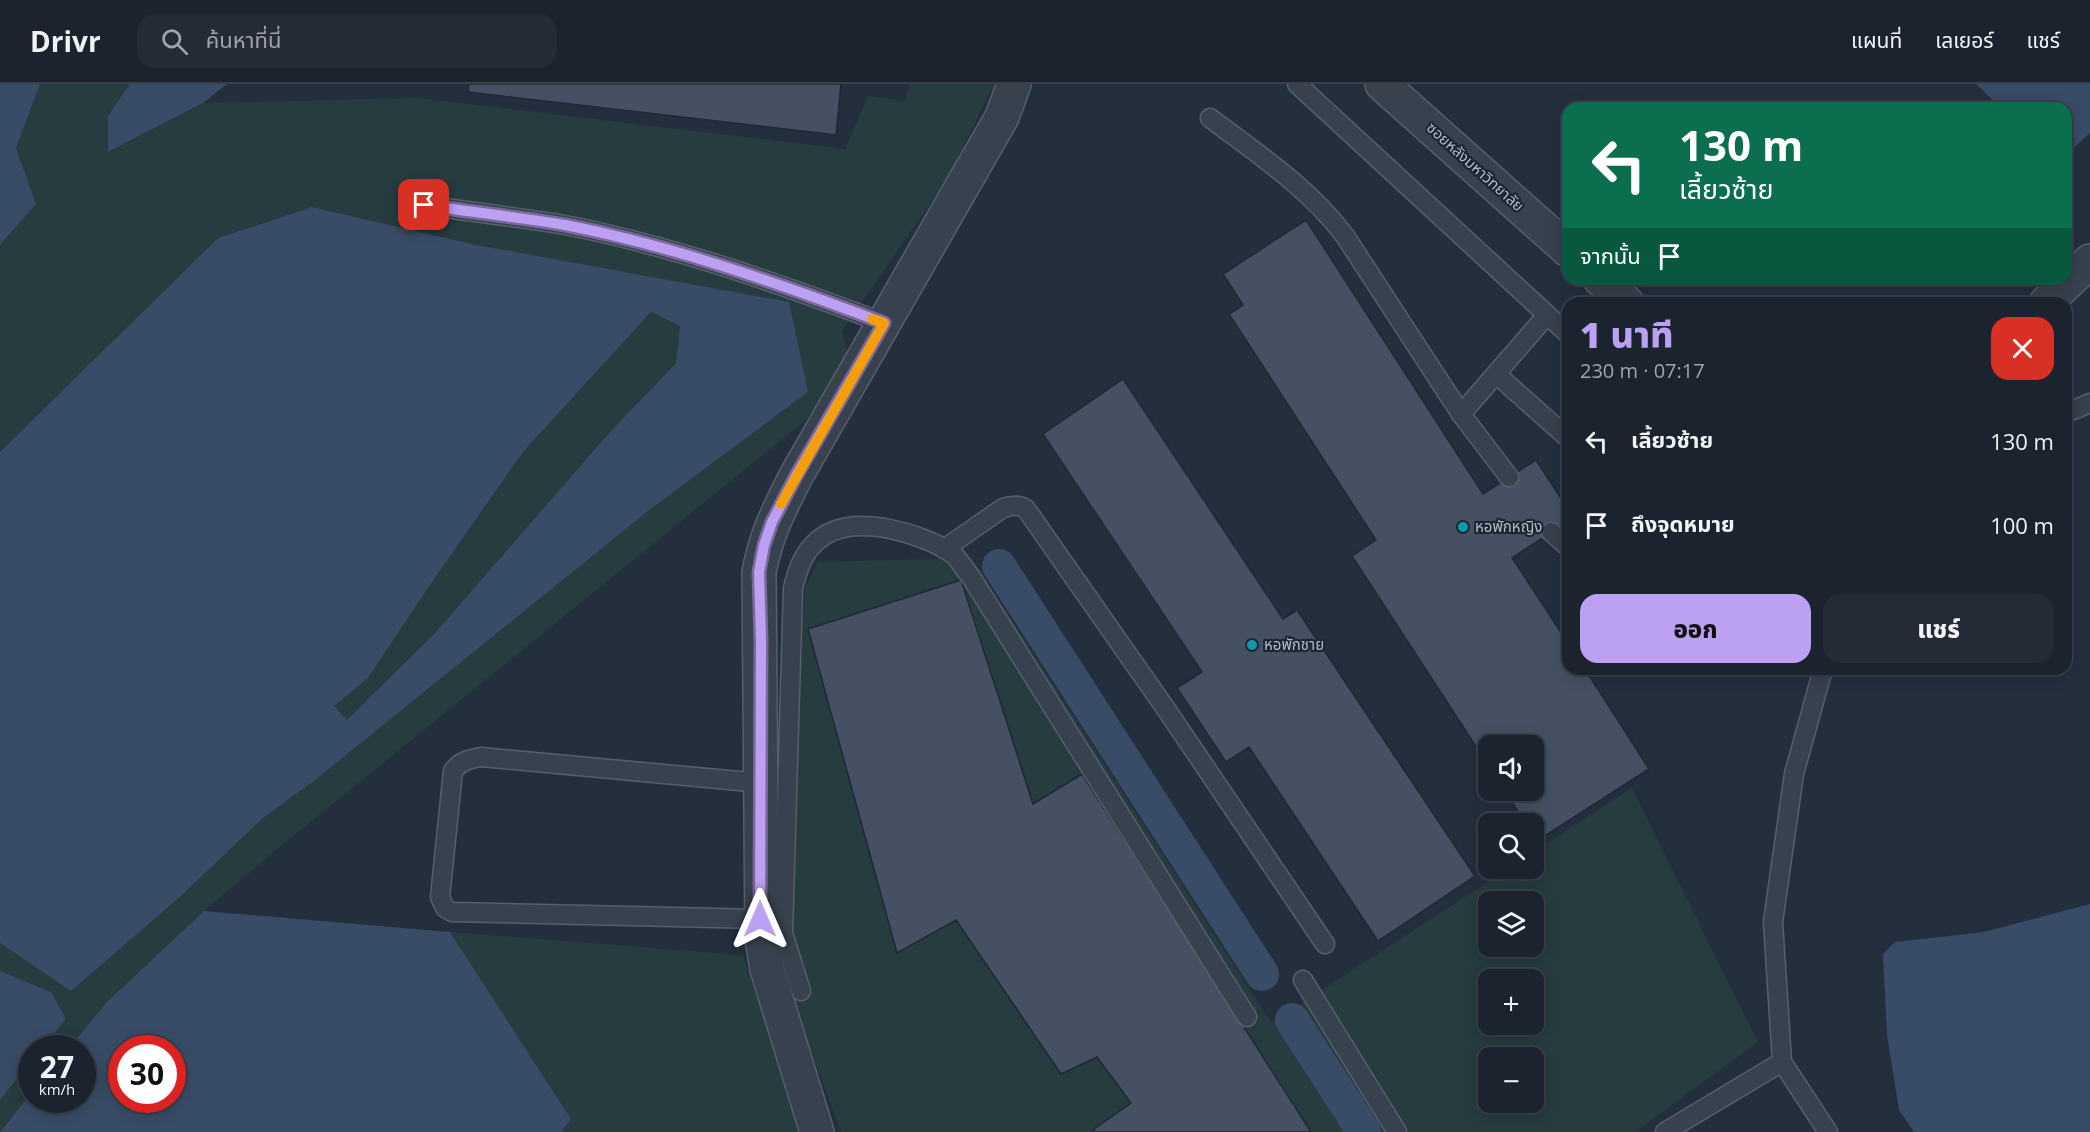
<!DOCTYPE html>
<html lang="th">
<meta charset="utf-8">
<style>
body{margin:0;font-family:"Open Sans","Noto Sans Thai",sans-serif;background:#242b36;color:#f1f3f6;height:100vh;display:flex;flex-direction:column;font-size:22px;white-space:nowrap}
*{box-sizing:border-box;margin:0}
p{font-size:20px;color:#a0a4aa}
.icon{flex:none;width:33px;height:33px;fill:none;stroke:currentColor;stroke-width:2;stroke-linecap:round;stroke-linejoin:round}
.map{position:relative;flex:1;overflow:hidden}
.side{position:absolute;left:1562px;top:213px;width:510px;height:378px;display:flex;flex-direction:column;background:#1b232e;border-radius:18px;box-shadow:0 3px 15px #0003,0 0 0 2px #39404a}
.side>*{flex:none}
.hud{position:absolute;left:1562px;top:18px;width:510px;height:183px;border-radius:18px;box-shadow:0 3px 15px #0003,0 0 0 2px #39404a;background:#0b6e4f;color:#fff;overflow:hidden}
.controls{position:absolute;left:1478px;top:651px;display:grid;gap:12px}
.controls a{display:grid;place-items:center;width:66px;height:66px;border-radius:12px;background:#1b232e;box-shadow:0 3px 15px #0003,0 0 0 2px #39404a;font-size:30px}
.speed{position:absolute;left:18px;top:951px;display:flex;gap:12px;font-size:30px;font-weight:700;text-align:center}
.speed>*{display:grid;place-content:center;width:78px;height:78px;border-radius:50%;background:#1b232e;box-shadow:0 3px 15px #0003,0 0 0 2px #39404a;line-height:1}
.speed small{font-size:15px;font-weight:400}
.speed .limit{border:9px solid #d22;background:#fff;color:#111}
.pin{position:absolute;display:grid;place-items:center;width:51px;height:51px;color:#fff;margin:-26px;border-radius:12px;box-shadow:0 3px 9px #0006}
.me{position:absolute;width:66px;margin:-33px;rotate:0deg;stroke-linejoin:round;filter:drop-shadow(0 0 4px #0008)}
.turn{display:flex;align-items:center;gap:21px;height:126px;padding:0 18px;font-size:27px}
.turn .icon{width:78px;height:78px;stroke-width:2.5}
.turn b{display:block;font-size:42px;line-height:51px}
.then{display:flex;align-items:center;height:57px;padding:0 18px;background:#0003;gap:12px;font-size:22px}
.round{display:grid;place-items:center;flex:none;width:63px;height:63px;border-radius:18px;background:#242b36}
.summary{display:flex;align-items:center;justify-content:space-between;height:102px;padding:0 18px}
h1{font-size:36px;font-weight:800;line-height:45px;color:#bca0f2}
.cta{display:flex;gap:12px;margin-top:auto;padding:12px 18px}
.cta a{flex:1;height:69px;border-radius:18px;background:#bca0f2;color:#111;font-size:24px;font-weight:800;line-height:69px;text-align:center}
.cta a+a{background:#242b36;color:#f1f3f6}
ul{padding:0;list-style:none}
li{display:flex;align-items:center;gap:18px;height:84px;padding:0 18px}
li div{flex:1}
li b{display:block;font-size:22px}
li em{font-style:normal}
header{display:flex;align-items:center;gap:36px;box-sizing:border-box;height:84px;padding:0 30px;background:#1b232e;border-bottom:2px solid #39404a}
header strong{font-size:28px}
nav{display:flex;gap:33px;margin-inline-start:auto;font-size:21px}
.search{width:420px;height:54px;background:#242b36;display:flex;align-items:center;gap:15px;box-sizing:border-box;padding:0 21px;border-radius:18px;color:#a0a4aa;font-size:22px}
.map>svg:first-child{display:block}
.green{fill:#263c3f;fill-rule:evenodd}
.water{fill:#394c67;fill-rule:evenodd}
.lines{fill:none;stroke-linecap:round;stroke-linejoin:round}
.canal{stroke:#394c67;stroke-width:34}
.building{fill:#455162;stroke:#1f2835;stroke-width:1.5}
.lane-casing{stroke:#565f6c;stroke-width:21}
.street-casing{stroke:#565f6c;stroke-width:36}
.lane{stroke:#38414e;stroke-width:18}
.street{stroke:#38414e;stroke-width:33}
.route-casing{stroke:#7a689d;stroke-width:15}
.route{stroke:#bca0f2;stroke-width:10}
.slow{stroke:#f59e0b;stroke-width:10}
.culture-dot{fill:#0f9aa8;stroke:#1d2633;stroke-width:2}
.labels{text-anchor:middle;stroke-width:4.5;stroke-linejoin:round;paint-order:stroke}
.street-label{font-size:15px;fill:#b4bcc9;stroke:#1d2633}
.poi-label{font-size:15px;fill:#b4bcc9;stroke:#1d2633;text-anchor:start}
</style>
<header>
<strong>Drivr</strong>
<div class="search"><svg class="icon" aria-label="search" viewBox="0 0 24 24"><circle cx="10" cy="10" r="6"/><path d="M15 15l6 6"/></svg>ค้นหาที่นี่</div>
<nav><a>แผนที่</a><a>เลเยอร์</a><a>แชร์</a></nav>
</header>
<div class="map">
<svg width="2090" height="1048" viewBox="0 0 2090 1048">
<rect width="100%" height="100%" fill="#242f3e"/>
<!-- green -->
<g class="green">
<polygon points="40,0 130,0 108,32 109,68 203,19 417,14 845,65 868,12 905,17 909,0 994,0 948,94 842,247 848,269 818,326 276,766 204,827 106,919 69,964 42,964 66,935 51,908 0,887 0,859 71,906 181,812 263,734 314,697 648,427 808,308 788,218 472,160 312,123 218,154 0,368 0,161 36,120 16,64"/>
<polygon points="651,228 680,242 676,279 609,349 434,550 347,636 334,622 368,594 430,501 523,368"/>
<path d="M972,474L1271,939L1508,785L1533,784V768L1632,704L1758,958L1635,1048H841L776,873L805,504L818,478ZM1488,818H1533V862H1488ZM1488,896H1533V940H1488ZM1488,974H1533V1018H1488Z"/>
<polygon points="450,848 743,871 800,1048 561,1048 571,1035"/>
<polygon points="31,977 31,1009 0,1047 0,1016"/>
</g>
<!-- water -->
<g class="water">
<polygon points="0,0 40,0 16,64 36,120 0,161"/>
<polygon points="130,0 227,0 203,19 108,68 108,32"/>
<polygon points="1976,0 2090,0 2090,49 2066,71 2066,24 2001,24"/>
<path d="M312,123L472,160L789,218L808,308L648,427L314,697L263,734L181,812L71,907L0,859V368L218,154ZM651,228L680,242L676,279L609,349L434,550L347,636L334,622L368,594L430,501L523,368Z"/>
<polygon points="2090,820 2090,1048 1914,1048 1899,1026 1887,951 1883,870 1895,858 1984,848"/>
<path d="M204,827L450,848L571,1035L561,1048H0L31,1009L32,1016H82V964H69L106,919ZM122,964H172V1016H122Z"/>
<polygon points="0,887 51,908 66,935 42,964 32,964 31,977 0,1016"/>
</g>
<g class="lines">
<!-- canal -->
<g class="canal">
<polyline points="999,482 1262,890"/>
<polyline points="1292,936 1364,1048"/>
</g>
</g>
<!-- building -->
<g class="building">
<polygon points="469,0 841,0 836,51 468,8"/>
<polygon points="1306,136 1483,410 1536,376 1568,425 1568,437 1512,474 1568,559 1568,585 1585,585 1649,685 1537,757 1533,751 1533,740 1526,740 1504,706 1533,706 1533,662 1488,662 1488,681 1352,472 1376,456 1229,230 1243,221 1223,190"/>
<polygon points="1123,295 1283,535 1297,526 1475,792 1378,857 1249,663 1226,678 1177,604 1202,588 1043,350"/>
<polygon points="961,496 1033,720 1082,690 1311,1048 1095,1048 1094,1045 1131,1019 1097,973 1061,990 956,836 897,869 808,545"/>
</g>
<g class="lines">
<defs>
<g id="lane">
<polyline points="1297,0 1568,250"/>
<path d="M1210,34C1258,70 1309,104 1345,152L1461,330L1509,393"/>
<path d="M424,121C471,128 518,133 565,141C674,162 780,200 884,239"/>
<polyline points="1496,290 1568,354"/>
<polyline points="2066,329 2090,319"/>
<polyline points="1461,330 1547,231"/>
<polyline points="1551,448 1568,463"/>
<path d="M944,465L1003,424C1012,422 1018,420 1026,425L1166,625L1325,860"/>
<polyline points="1823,585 1794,690 1773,838 1782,978 1828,1048"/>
<path d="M760,835L452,828L445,824L440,813L453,687C460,677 470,675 481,673L761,699"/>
<polyline points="1303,896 1397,1048"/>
<path d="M801,907L783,849L793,504C797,489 801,474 812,462C839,432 887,442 921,454C932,458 944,463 954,471C960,477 965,486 971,493L1247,933"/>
<polyline points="1665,1048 1782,978"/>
</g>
<g id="street">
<polyline points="1382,0 1568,166"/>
<polyline points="1600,195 1627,219"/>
<polyline points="2046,219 2090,177"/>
<path d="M817,1048L767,885L762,855L759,488C767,448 778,428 796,392L1002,33L1014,0"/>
</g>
</defs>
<!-- lane casing -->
<use href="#lane" class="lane-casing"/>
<!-- street casing -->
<use href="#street" class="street-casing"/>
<!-- lane -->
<use href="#lane" class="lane"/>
<!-- street -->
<use href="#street" class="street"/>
</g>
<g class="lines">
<defs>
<path id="route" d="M424,121C471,128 518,133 565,141C674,162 780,200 884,239L796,392L772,438L764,461L759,488L761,557L760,835"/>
</defs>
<!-- route casing -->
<use href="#route" class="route-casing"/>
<!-- route -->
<use href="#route" class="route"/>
<!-- slow -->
<polyline class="slow" points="781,420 884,239 872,235"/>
</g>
<!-- markers -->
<g class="culture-dot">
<circle cx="1463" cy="443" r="6"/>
<circle cx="1252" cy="561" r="6"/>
</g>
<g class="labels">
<!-- street labels -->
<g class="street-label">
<text transform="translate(1475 83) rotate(42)" y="5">ซอยหลังมหาวิทยาลัย</text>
</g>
<!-- poi labels -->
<g class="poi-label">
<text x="1475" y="448">หอพักหญิง</text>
<text x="1264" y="566">หอพักชาย</text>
</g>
</g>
</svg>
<div class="controls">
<a><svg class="icon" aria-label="sound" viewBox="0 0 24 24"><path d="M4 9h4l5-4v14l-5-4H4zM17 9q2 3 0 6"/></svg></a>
<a><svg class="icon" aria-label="search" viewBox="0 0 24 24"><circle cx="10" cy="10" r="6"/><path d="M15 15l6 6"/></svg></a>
<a><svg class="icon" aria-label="layers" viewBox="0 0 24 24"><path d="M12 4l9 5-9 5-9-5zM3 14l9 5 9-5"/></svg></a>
<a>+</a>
<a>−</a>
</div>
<div class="speed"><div>27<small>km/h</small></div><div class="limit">30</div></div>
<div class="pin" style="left:424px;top:121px;background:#d93025"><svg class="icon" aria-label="arrive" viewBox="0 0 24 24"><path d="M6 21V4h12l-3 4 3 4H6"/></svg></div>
<svg class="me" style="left:760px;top:835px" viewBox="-20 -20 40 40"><path d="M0-17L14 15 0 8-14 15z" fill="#bca0f2" stroke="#fff" stroke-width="4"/></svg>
<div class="hud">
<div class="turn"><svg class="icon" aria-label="left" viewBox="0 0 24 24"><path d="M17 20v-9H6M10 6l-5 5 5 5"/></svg><div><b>130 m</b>เลี้ยวซ้าย</div></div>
<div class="then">จากนั้น<svg class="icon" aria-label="arrive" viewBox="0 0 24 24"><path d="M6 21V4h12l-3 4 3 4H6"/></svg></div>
</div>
<section class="side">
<div class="summary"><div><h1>1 นาที</h1><p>230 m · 07:17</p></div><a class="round" style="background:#d93025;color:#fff"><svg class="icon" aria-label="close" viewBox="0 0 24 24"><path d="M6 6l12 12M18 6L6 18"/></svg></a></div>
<ul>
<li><svg class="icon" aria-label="left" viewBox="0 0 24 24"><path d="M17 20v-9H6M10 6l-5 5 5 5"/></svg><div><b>เลี้ยวซ้าย</b></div><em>130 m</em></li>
<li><svg class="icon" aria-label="arrive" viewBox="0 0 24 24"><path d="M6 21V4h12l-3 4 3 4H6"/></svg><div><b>ถึงจุดหมาย</b></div><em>100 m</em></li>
</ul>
<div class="cta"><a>ออก</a><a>แชร์</a></div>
</section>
</div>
